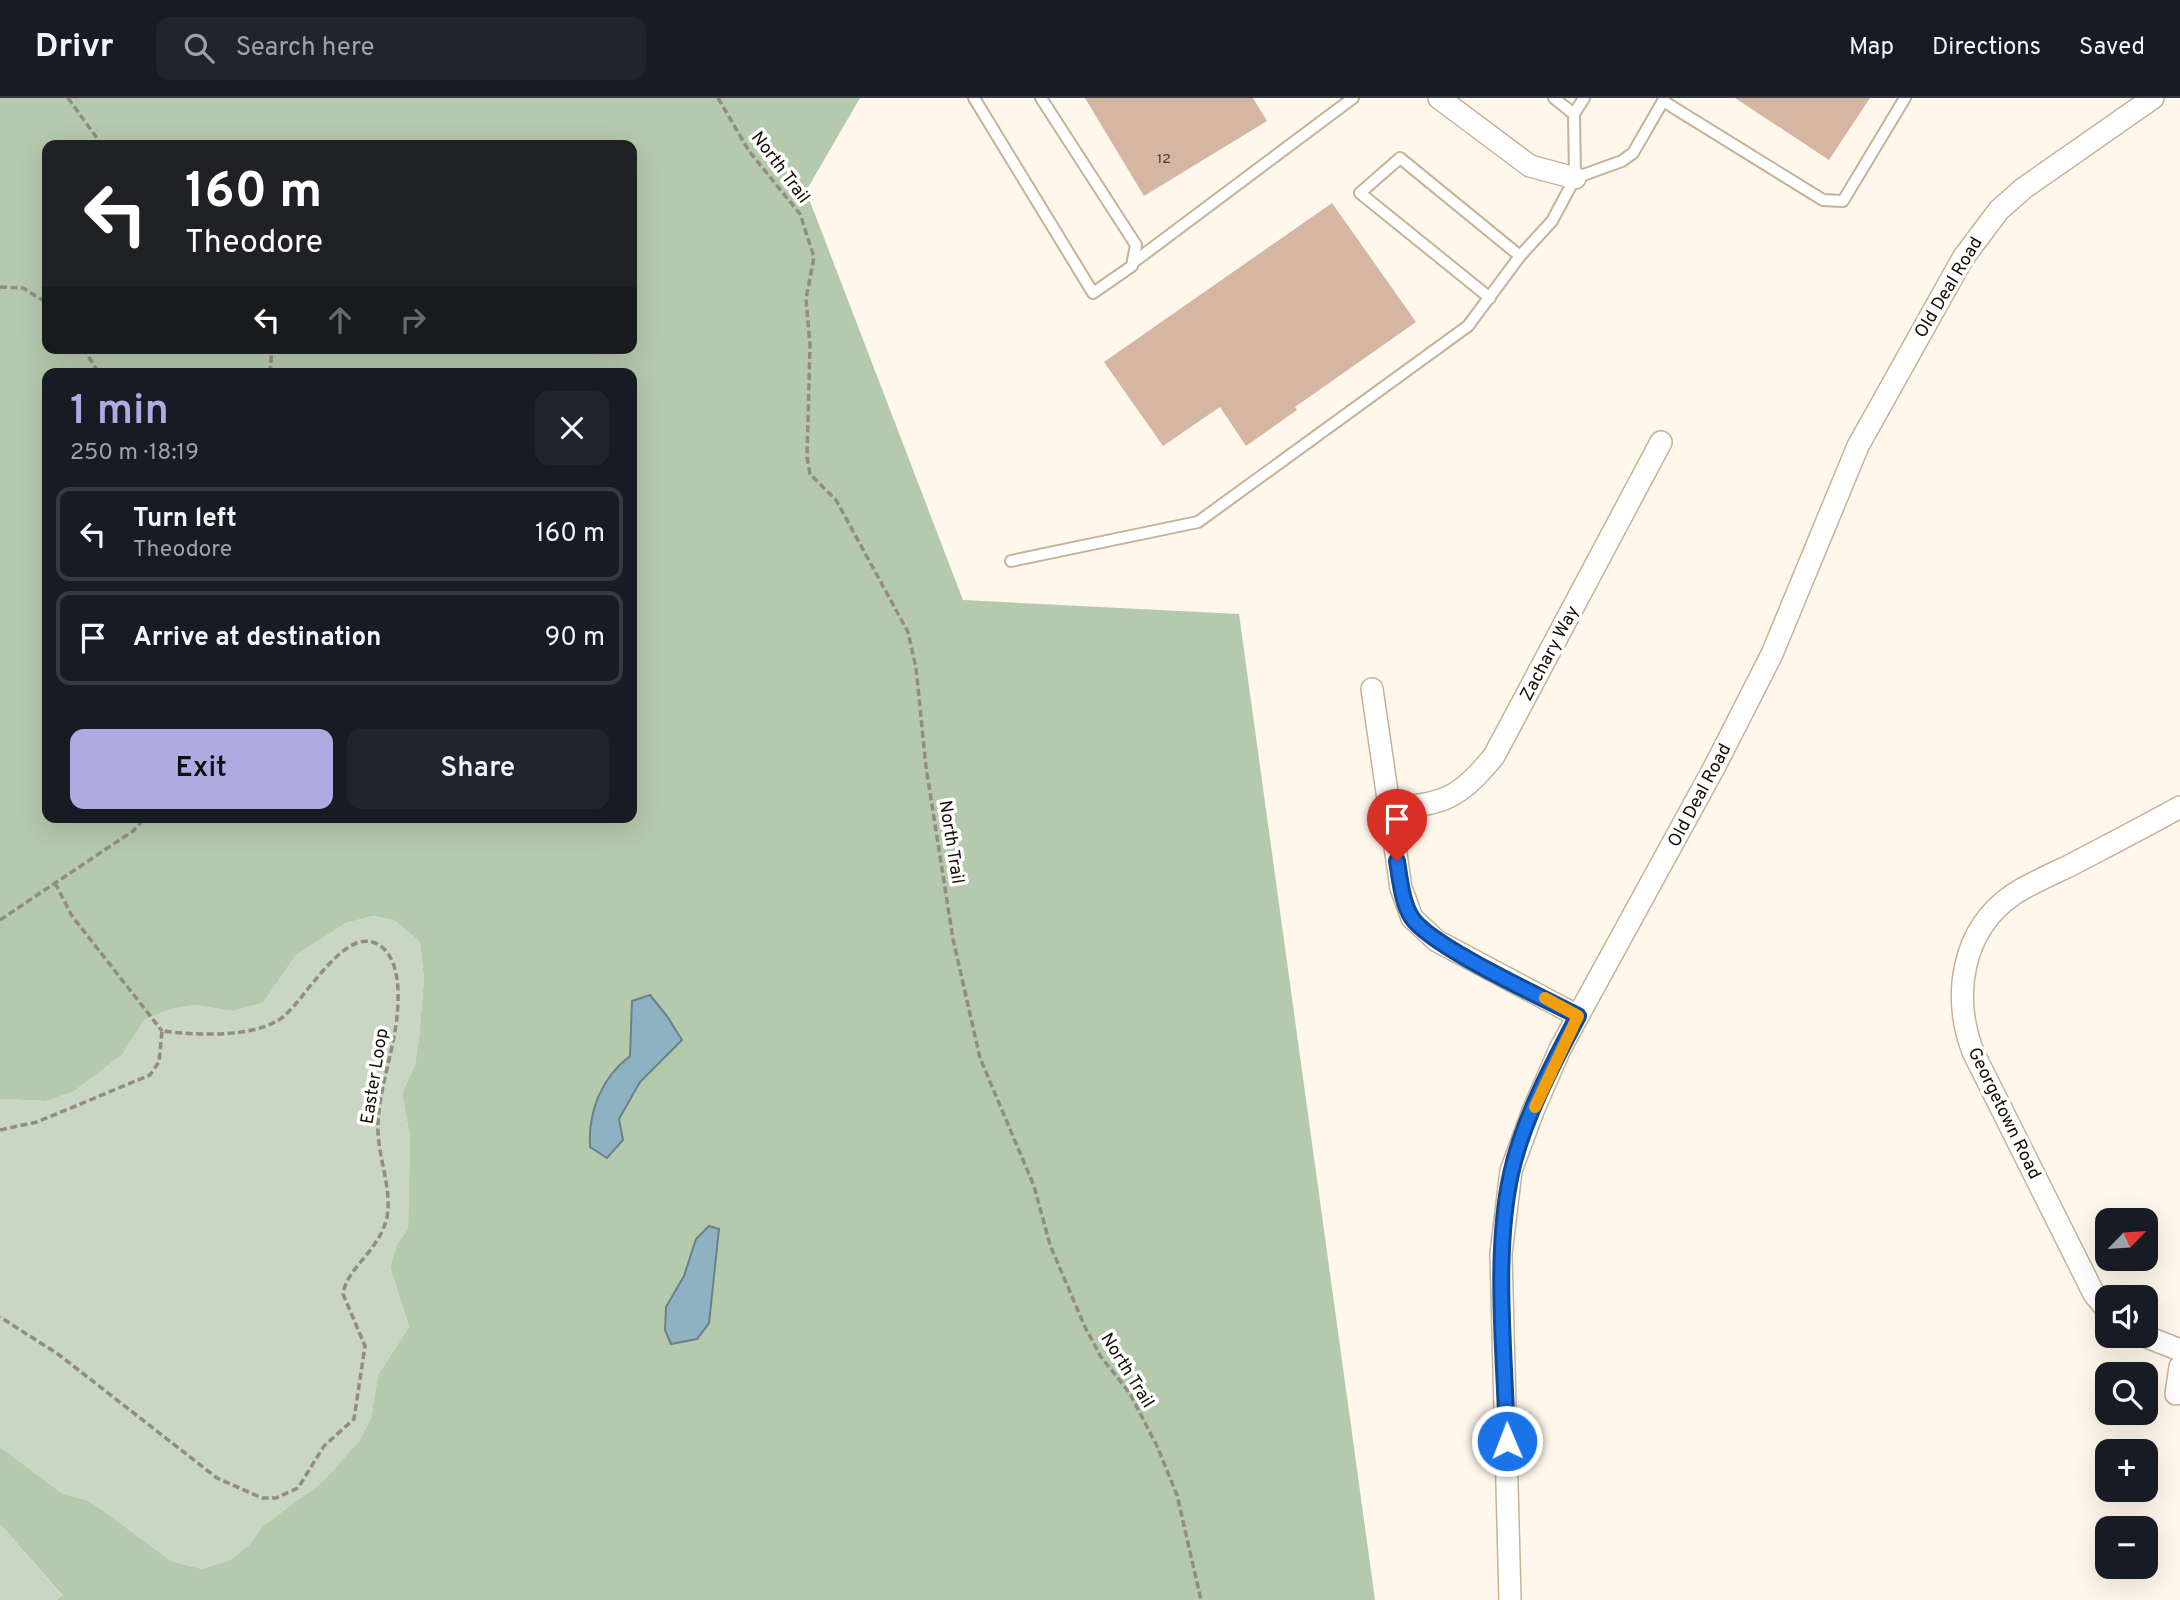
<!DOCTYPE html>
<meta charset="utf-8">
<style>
body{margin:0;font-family:Overpass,sans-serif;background:#20242c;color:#f1f3f6;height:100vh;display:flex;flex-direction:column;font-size:26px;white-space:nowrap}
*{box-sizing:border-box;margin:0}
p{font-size:23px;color:#9ea1a6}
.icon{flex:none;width:38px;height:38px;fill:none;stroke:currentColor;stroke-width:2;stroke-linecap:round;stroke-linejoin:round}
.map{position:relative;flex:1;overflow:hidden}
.details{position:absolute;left:42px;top:270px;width:595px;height:455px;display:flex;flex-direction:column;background:#171b24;border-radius:14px;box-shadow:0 7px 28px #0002}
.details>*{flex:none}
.guide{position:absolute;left:42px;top:42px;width:595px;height:214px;border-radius:14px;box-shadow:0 7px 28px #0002;background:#202124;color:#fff;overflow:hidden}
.needle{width:46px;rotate:65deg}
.controls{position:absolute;left:2095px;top:1110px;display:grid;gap:14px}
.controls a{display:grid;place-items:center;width:63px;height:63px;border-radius:14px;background:#171b24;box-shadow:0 7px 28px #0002;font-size:35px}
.pin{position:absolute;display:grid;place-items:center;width:60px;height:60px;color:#fff;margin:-72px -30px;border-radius:50% 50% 50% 0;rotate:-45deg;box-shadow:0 0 7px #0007}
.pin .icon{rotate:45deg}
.me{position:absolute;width:77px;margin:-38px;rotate:359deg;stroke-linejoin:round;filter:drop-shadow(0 0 5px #0008)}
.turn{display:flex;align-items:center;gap:24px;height:147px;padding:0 28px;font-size:32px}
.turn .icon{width:91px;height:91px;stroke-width:2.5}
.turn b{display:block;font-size:49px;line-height:60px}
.lanes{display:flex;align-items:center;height:66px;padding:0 28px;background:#0003;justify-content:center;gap:35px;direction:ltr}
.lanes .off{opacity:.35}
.round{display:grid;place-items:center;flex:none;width:74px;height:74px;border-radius:14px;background:#20242c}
.head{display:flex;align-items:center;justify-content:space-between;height:119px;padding:0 28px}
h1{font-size:42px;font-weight:600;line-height:52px;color:#acabe2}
.action{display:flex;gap:14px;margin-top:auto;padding:14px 28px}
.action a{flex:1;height:80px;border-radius:14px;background:#acabe2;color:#111;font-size:28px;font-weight:600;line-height:80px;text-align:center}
.action a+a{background:#20242c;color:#f1f3f6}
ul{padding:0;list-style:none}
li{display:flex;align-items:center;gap:21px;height:94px;margin:0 14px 10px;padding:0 14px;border:4px solid #363941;border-radius:14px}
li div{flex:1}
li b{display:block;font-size:26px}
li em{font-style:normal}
header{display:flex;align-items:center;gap:42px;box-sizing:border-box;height:98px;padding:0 35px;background:#171b24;border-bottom:2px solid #363941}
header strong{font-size:33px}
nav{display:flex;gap:38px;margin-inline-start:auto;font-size:24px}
.search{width:490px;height:63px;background:#20242c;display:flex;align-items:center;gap:18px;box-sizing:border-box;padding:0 24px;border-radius:14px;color:#9ea1a6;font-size:26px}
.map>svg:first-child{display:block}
.green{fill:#c9d6c4}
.forest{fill:#b5c9ad;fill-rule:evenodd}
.water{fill:#8fb2c2;stroke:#6b818a;stroke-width:2}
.building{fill:#d4b6a2}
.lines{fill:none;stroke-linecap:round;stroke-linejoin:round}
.service-casing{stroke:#c6b397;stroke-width:14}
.minor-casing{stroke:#c6b397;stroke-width:24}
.path{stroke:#938c81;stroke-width:3.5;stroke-dasharray:7 3.5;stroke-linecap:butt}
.service{stroke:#fff;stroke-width:10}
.minor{stroke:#fff;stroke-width:21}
.route-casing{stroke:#114b97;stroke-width:18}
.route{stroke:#1a73e8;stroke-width:12}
.slow{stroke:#f59e0b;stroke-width:12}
.labels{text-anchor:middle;stroke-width:7;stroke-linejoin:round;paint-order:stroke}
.number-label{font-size:14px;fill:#46392d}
.street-label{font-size:18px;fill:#160f06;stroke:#fff}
</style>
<header>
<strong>Drivr</strong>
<div class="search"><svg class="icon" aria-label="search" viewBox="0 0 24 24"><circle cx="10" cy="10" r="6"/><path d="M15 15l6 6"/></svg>Search here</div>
<nav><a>Map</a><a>Directions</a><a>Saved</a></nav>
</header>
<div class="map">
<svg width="2180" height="1502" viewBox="0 0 2180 1502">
<rect width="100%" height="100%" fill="#fff7eb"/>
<!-- green -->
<g class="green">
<polygon points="373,818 394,822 420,844 424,881 419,940 415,967 402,995 410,1039 408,1131 397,1146 390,1169 409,1229 378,1277 371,1320 359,1343 323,1385 263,1428 250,1446 230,1462 202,1471 171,1463 101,1411 87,1402 63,1396 0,1349 0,1001 46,1003 73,994 122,957 144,922 171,911 194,907 233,913 263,905 296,857 346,825"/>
<polygon points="0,1426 66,1502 0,1502"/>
</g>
<!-- forest -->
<path class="forest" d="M0,0H860L806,93L963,502L1239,516L1375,1502H56L63,1498L0,1426V1349L63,1396L87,1402L101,1411L171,1463L202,1471L230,1462L250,1446L263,1428L323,1384L359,1343L371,1320L378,1277L409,1229L390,1169L397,1146L408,1131L410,1039L402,995L415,967L419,940L424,881L420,844L394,822L373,818L346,825L296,857L263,905L233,913L194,907L171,911L144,922L122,957L73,994L46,1003L0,1001ZM47,47H632V250H47ZM47,275H632V719H47Z"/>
<!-- water -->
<g class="water">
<path d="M650,897L667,918L682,942L640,984L619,1021L623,1042L607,1060L590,1049C588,1014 601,980 630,958L632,903Z"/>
<polygon points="709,1128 719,1131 709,1225 697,1241 671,1246 665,1232 666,1209 684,1178 696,1141"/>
</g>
<!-- building -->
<g class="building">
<polygon points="1085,0 1253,0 1267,23 1144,98"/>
<polygon points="1735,0 1870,0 1829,62"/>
<polygon points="1332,105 1416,224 1295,309 1297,312 1246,348 1220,309 1163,348 1104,264"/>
</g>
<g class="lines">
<defs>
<g id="service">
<polyline points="974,0 1093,195 1132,168 1136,147 1041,0"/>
<polyline points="1664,0 1663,3 1823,102 1843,103 1905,0"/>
<polyline points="1574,16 1584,0"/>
<polyline points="1575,80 1622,63 1633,55 1663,3"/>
<polyline points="1135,163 1353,0"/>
<polyline points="1490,200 1360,95 1400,60 1520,158"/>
<polyline points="1011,463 1198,424 1468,228 1520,158 1552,123 1575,80 1574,16 1554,0"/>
</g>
<g id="minor">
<polyline points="1439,0 1530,68 1575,80"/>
<polyline points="1372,591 1401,790 1412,820 1437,843 1578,918"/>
<path d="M1390,710C1445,707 1460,699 1494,658L1661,344"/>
<path d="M2107,1212L2094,1196L1973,954C1952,898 1961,832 2014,796C2031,785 2052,776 2071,767C2107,748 2144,729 2180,709"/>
<polyline points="2142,1237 2180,1252"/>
<polyline points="2176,1296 2180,1269"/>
<polyline points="1510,1502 1501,1156 1511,1073 1533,1013 1560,951 1715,668 1772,556 1858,348 1963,160 1999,112 2024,90 2153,0"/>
</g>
</defs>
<!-- service casing -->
<use href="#service" class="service-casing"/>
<!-- minor casing -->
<use href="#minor" class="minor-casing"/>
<!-- path -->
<g class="path">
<polyline points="68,0 102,47"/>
<polyline points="718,0 749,53 800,116 814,159 806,201 810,247 807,359 810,376 836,402 908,534 916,570 926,669 953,841 980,960 1034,1088 1050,1147 1085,1229 1101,1259 1129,1294 1157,1348 1177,1397 1201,1502"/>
<polyline points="0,189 23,190 47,205"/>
<polyline points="83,250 99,275"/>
<polyline points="270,275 272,250"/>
<polyline points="55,785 72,818 162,933"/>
<polyline points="0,822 133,733 146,719"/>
<path d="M0,1032L37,1024L150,977L159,964L162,933C196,937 247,940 277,923C303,910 348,814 385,852C400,868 399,898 397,919C393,957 377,996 378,1034C379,1061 392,1092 387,1119C379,1154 347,1169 343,1196L365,1248L354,1321L324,1348L298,1390L276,1400H262L217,1380L58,1256L0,1219"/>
</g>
<!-- service -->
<use href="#service" class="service"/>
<!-- minor -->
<use href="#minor" class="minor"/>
</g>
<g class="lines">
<defs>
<path id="route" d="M1397,763C1400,781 1402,805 1412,820C1432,849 1542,899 1578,918C1553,965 1522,1024 1511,1076C1493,1158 1505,1258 1507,1343"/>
</defs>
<!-- route casing -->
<use href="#route" class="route-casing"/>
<!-- route -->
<use href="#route" class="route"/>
<!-- slow -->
<polyline class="slow" points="1535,1009 1578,918 1545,900"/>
</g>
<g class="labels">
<!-- number labels -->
<g class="number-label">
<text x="1164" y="65">12</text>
</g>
<!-- street labels -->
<g class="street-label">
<text transform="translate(781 69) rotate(53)" y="6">North Trail</text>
<text transform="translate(1948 189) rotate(-59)" y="6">Old Deal Road</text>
<text transform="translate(1549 555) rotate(-62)" y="6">Zachary Way</text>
<text transform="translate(1699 697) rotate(-62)" y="6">Old Deal Road</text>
<text transform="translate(952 744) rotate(81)" y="6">North Trail</text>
<text transform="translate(374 978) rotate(-81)" y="6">Easter Loop</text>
<text transform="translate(2005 1015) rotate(64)" y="6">Georgetown Road</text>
<text transform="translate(1128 1272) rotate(58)" y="6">North Trail</text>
</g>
</g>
</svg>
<div class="controls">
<a><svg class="needle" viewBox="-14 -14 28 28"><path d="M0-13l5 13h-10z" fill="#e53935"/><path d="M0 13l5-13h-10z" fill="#9ea1a6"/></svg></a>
<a><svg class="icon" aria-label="sound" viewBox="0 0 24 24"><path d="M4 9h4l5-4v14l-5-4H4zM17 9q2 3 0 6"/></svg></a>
<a><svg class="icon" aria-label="search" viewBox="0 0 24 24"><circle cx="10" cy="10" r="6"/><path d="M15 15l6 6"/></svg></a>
<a>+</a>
<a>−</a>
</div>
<div class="pin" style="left:1397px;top:763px;background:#d93025"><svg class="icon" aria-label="arrive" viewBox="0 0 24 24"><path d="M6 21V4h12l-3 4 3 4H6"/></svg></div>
<svg class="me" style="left:1507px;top:1343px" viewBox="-20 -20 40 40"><circle r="17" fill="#1a73e8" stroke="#fff" stroke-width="3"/><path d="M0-11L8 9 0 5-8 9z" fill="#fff"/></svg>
<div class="guide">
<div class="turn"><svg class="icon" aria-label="left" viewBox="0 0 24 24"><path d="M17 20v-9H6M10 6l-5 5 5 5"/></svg><div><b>160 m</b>Theodore</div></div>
<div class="lanes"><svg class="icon" aria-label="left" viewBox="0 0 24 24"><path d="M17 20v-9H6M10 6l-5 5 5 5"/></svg><svg class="icon off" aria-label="ahead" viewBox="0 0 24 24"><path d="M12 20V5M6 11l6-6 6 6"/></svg><svg class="icon off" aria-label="right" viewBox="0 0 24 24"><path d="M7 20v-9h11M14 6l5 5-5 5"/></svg></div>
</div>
<section class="details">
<div class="head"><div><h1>1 min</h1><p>250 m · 18:19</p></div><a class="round"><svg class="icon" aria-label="close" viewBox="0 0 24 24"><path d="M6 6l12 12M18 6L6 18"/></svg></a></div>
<ul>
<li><svg class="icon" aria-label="left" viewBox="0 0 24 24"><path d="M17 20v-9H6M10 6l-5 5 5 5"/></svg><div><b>Turn left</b><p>Theodore</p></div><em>160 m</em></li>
<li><svg class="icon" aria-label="arrive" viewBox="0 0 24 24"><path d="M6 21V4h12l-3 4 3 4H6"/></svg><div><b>Arrive at destination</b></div><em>90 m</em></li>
</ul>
<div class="action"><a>Exit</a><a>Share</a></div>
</section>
</div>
